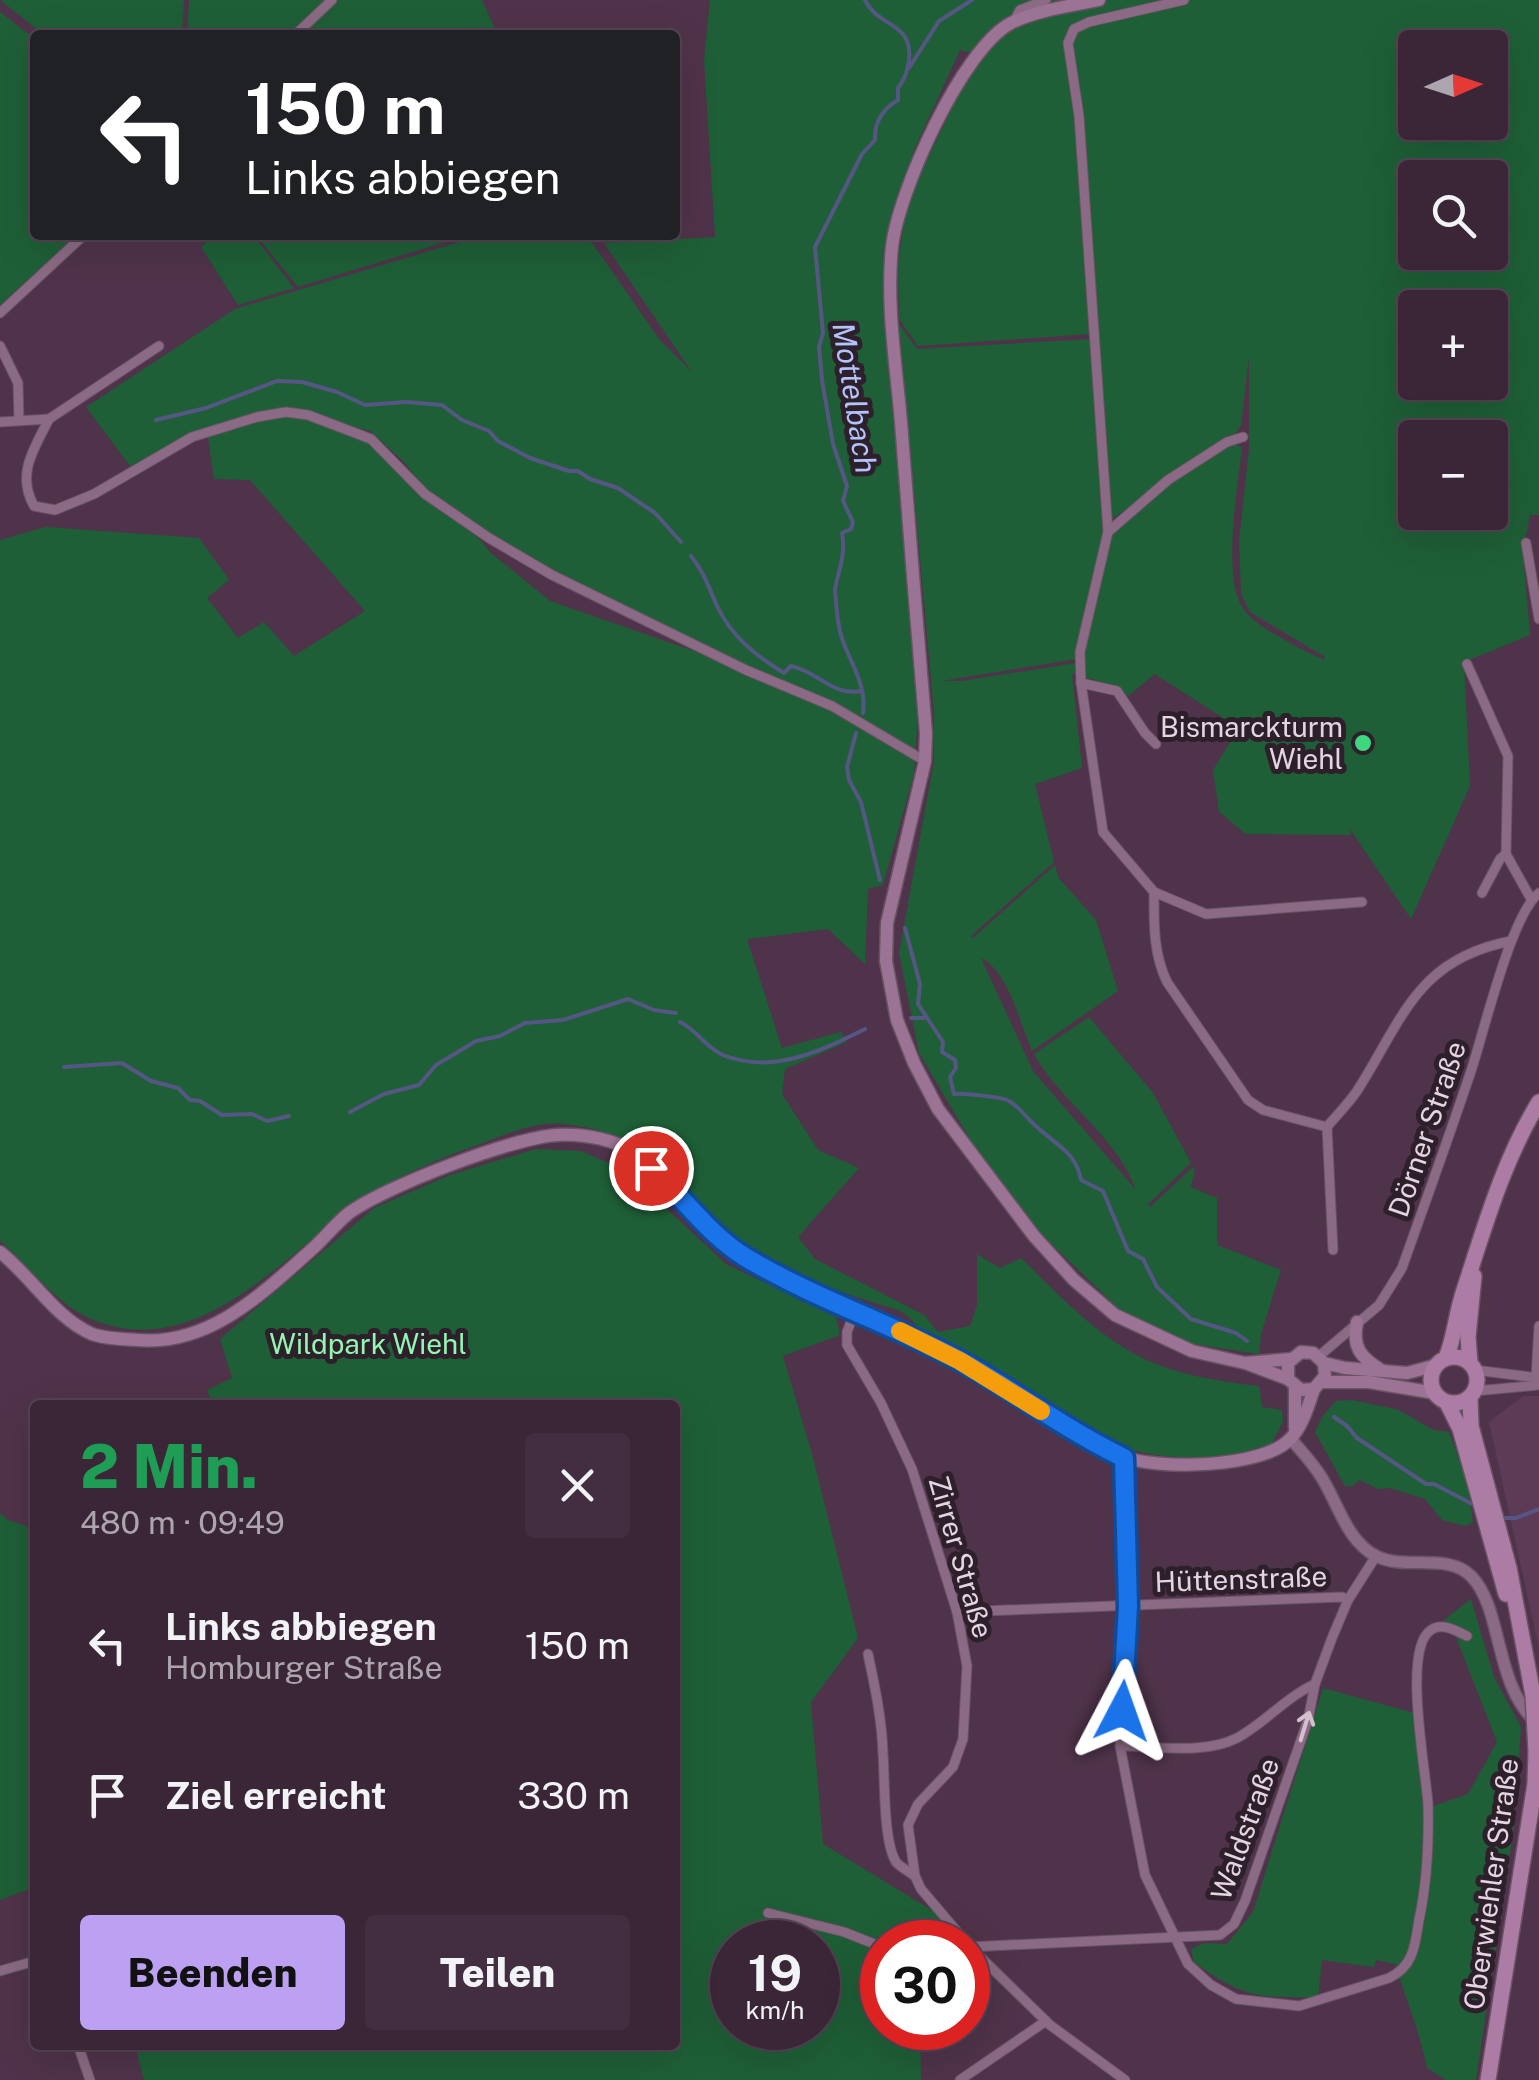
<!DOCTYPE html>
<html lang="de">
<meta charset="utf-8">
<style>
body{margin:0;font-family:"Public Sans",sans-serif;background:#422e40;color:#f1f3f6;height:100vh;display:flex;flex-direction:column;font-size:38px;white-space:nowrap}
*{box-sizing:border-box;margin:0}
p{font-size:32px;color:#aca5ae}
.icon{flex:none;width:55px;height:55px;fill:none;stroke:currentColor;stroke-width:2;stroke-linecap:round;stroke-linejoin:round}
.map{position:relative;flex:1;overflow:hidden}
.details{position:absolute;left:30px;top:1400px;width:650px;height:650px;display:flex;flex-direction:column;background:#3b2638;border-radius:10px;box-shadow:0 10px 40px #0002,0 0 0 2px #544353}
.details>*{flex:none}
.hud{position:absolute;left:30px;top:30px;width:650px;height:210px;border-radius:10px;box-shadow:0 10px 40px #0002,0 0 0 2px #544353;background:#202124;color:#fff;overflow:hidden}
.needle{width:65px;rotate:87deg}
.controls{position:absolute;left:1398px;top:30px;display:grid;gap:20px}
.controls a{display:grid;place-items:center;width:110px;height:110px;border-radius:10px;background:#3b2638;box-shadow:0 10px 40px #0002,0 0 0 2px #544353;font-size:50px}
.speed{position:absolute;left:710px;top:1920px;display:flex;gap:20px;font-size:50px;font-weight:700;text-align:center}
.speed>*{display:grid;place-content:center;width:130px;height:130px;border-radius:50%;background:#3b2638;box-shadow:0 10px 40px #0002,0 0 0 2px #544353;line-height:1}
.speed small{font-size:25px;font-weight:400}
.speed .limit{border:15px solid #d22;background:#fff;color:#111}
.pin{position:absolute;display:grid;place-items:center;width:85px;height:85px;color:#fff;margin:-42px;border:5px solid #fff;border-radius:50%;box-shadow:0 2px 10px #0007}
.me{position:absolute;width:110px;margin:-55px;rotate:4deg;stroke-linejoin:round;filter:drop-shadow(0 0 8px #0008)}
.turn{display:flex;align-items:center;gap:35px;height:210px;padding:0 50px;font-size:45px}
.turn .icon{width:130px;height:130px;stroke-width:2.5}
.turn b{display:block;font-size:70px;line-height:85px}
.round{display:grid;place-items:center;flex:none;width:105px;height:105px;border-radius:10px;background:#422e40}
.head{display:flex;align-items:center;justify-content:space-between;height:170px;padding:0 50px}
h1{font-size:60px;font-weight:800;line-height:75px;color:#1e9e55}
.primary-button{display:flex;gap:20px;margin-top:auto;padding:20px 50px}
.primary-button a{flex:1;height:115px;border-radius:10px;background:#bca0f2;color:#111;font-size:40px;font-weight:800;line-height:115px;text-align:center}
.primary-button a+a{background:#422e40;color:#f1f3f6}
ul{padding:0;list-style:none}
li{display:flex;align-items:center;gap:30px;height:150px;padding:0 50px}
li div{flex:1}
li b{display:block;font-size:38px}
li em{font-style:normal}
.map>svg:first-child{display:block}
.built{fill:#5d3b57}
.green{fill:#1e5f37;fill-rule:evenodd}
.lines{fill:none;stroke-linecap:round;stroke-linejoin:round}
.stream{stroke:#565684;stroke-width:4}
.minor-casing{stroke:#695265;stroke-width:11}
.tertiary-casing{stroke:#695265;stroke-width:14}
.secondary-casing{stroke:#695265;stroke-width:15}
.primary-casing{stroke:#695265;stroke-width:18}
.minor{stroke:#8a6a84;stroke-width:9}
.tertiary{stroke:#8a6a84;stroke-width:11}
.secondary{stroke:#9b7394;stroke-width:12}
.primary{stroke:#ac7ca4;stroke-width:15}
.primary-bridge-casing{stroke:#695265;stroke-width:18;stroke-linecap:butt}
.primary-bridge{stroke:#ac7ca4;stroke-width:15}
.oneway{stroke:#d4bfcf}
.route-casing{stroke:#114b97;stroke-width:25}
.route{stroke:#1a73e8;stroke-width:18}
.slow{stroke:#f59e0b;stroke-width:18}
.poi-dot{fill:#3fd77d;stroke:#2d202b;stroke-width:4}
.labels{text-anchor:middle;stroke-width:10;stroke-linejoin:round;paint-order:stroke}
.poi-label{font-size:28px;fill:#e6d4e2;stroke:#2d202b;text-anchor:end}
.street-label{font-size:28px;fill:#e6d4e2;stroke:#2d202b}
.park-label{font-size:28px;fill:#92f7b1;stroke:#2d202b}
.water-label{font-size:30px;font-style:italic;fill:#b3c3fc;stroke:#2d202b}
</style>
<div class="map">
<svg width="1539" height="2080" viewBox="0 0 1539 2080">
<rect width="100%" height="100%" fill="#4f334a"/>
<!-- built -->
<polygon class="built" points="1523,1396 1539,1396 1539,1648 1489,1422"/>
<!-- green -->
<g class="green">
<polygon points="0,0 184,0 182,35 44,35"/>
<polygon points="189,0 327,0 291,35 187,35"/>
<polygon points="338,0 482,0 498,35 301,35"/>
<path d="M710,0H1539V515H1530L1523,551L1530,635L1464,662L1470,786L1411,919L1350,829L1351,835L1246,834L1219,812L1213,770L1239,728L1155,674L1128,696L1118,687L1084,677C1082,653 1098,560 1109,538C1119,516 1209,456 1233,444L1242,447C1238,486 1221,579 1244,610C1256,627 1304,651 1324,660L1325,657L1250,612L1241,594L1239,541L1249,449V357L1241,425L1236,433L1112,519L1109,515L1091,334L918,346L899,319L898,264L907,202L963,85L982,56L960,50L915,148L892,213L887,264L919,698L914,774L883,885L868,889L865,964L828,929L747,939L782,1048L841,1032L847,1042L785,1069L782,1094L818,1150L859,1168L798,1237L815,1259L924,1315L938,1332L970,1326L977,1305V1254L1000,1268L1021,1258C1053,1289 1087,1326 1126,1349C1165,1373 1215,1381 1259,1386L1262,1407L1282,1410L1283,1422L1272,1443C1208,1468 1130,1460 1071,1425C1045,1409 1022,1387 995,1371C974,1359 944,1351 926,1336C914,1325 916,1320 898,1310C840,1293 776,1270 727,1234C715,1225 705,1212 695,1201C653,1157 627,1130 563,1124C536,1121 507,1134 483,1143C443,1157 401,1174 366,1197C288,1250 199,1365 91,1319C55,1304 30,1266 0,1241V540L45,527L199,538L229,580L207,598L238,638L264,622L294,656L365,611L250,480L214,479L208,437L273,417L295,416L373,442L428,500L469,527L491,553L550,601L711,657L489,534L427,491L404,462L370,431L287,410L255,413L206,428L130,466L86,407L235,309L483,235H579L593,244L659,339L692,372L604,243L715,237L704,60ZM1415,48H1490V122H1415ZM1415,178H1490V252H1415ZM1415,308H1490V382H1415ZM1415,438H1490V512H1415Z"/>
<polygon points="0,12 35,39 35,235 76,235 0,305"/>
<polygon points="214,235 253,235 294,288 238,305 201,247"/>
<polygon points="256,235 468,235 298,287"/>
<path d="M899,324L917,349L1092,339L1104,536L1077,659L941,681H961L1076,663V674H1072L1082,768L1035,784L1054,862L971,936L973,938L1055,865L1058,877L1096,920L1118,991L1032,1051C1020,1023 1009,972 981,958L1033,1071L1136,1190C1116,1135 1062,1104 1034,1054L1089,1017L1153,1093L1191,1163L1148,1204L1150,1207L1193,1167L1195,1172L1190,1187L1217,1198V1245L1281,1270L1261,1334L1259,1354L1192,1344L1123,1313L1042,1235L974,1146L919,1053L899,953L934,761V713Z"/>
<path d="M536,1149L581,1151L625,1170L726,1264L836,1317L840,1335L783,1356L812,1454L858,1638L811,1702L823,1844L948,1920L958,1942H882V2028H920L921,2080H144L135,2045H675V1405H251L249,1399L228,1405H213L207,1390L232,1378L220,1339L374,1208L450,1175ZM732,1942H818V2028H732Z"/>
<polygon points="1352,1400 1399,1410 1433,1430 1449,1432 1467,1480 1473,1522 1466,1526 1442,1520 1425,1499 1390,1488 1378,1489 1360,1480 1352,1486 1345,1486 1315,1432 1322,1417 1336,1401"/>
<polygon points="0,1513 8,1520 35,1529 35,1887 0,1900"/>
<path d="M1471,1599L1494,1677L1521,1727L1515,1820L1476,2080H1446L1427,2068C1420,2033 1406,1999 1395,1964L1376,1960L1374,1967L1322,1960L1318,1997C1258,1998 1243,1998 1194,1962L1191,1949L1204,1943L1227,1944L1253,1912L1323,1688L1414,1713L1425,1809L1468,1794L1497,1742L1456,1637L1444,1620Z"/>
</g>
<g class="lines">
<!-- stream -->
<g class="stream">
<polyline points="909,68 939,21 972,0"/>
<polyline points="156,420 206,408 277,381 302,382 337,392 365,405 406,402 442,405 462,420 489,431 498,441 530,458 569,471 578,471 590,479 618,488 655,513 681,542"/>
<path d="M691,556C704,572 709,588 717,606C732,637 755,655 784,673L791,666C817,671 834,697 861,691"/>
<path d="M863,713C868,678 841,653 838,620C837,615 835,591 835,589C839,568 846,555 842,533L851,529L853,522L843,501L847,486L833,444L822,380L819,347L823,333L815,247L862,154L875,140C874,122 883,109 898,100V88C905,78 907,73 909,60C913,21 878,28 865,0"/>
<polyline points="856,733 847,767 849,780 861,802 880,880"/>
<path d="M905,928L920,984L918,1004L943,1042L942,1052L955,1060L956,1068L950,1077L954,1094C961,1093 1004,1097 1009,1101C1022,1109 1026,1118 1037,1127C1056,1145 1076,1152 1081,1180L1103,1191L1128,1251L1143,1259L1157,1287L1191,1319L1236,1333L1247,1341"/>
<polyline points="911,1018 924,1018"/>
<path d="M680,1022C697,1030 706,1048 723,1055C772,1075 821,1051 865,1029"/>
<polyline points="64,1067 122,1063 151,1081 178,1088 190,1100 200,1101 222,1115 252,1114 267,1121 289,1116"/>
<polyline points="350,1112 384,1094 419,1085 436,1065 476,1041 500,1036 525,1023 563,1020 628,999 654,1010 676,1013"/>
<polyline points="1334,1417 1347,1426 1357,1438 1426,1484 1434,1484 1476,1506"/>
<polyline points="1503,1518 1516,1518 1539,1509"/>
</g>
<defs>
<g id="minor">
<polyline points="1015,19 1020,10 1046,0"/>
<polyline points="295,35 332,0"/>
<polyline points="0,313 84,235"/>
<polyline points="0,346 18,383 19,420"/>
<polyline points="49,419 159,346"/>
<path d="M0,422L49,419C34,449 16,474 34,506L55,510L94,494L192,437L257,417L286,412L308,415L371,439L425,494L489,538L552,575L746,670L832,706L925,761"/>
<path d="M1243,437L1227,442L1168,480L1108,532L1080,652L1081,683L1103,832L1154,892C1154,923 1153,953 1167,982L1248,1100L1263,1110L1327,1127C1337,1115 1348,1104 1357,1091C1402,1021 1416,959 1511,941"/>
<polyline points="1108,532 1079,116 1068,43 1074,29 1089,22 1184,0"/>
<polyline points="1526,543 1539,619"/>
<polyline points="1467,664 1508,756 1506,854 1531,899"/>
<polyline points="1081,683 1117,691 1145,733 1156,744"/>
<polyline points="1154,892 1206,914 1362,902"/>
<polyline points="1482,893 1500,859 1506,854"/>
<polyline points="1327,1127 1333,1250"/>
<polyline points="855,1311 847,1332 847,1345 881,1403 912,1469 957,1612 967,1666 963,1739 953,1767 918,1804 908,1825 915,1876 921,1889 966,1942"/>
<path d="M1319,1356L1379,1305L1402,1268C1425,1203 1449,1137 1471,1071C1484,1032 1511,915 1539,893"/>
<polyline points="1475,1370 1539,1378"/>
<polyline points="1536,1378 1539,1326"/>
<polyline points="1475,1391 1539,1385"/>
<path d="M1123,1457L1128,1606L1120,1746L1145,1875L1188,1964L1211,1985L1236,1999L1299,2006L1389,1978C1414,1966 1415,1945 1419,1920C1427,1883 1429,1843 1428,1804C1426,1771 1402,1648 1431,1630C1443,1622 1456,1631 1467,1636"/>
<polyline points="957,1612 1342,1597 1348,1600"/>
<path d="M868,1654C875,1687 882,1720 883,1754C885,1779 883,1841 896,1862C900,1867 910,1872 915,1876"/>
<path d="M1120,1746C1156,1746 1204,1755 1237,1738C1265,1723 1286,1697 1315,1684"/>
<polyline points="768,1913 844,1932 882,1947"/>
<polyline points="968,1945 1050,2025 1125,2080"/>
<polyline points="968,1947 1220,1935 1234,1924 1245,1901 1308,1720 1315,1684 1332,1638 1348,1600 1376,1556"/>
<polyline points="0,1971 35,1961"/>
<polyline points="78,2045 90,2080"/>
<polyline points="960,2080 1046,2021"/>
</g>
<path id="tertiary" d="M1291,1439C1301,1451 1311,1461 1320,1475C1337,1500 1346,1541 1376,1556C1405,1571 1447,1552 1471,1576C1503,1608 1494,1685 1536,1722"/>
<g id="secondary">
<path d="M1099,0C1071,6 1037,10 1011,23C962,49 898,192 892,247C886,304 896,365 901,422C909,526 917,629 926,733L925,761L887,923L886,961L897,1020L914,1063L938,1109L1034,1236L1074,1280L1115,1315L1192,1351L1245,1363L1291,1359"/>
<path d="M0,1252C31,1276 55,1318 92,1334C106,1339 123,1339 138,1340C208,1346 261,1295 310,1251C324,1239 335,1224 349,1213C384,1187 514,1137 558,1135C583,1134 610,1139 633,1151C676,1176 702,1230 745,1257C813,1298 891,1323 961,1361C1014,1391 1063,1434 1120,1456C1156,1470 1264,1469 1291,1438C1303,1425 1308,1406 1314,1389"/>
<path d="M1357,1322C1352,1347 1360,1357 1381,1370"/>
<polyline points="1324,1363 1325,1376 1314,1389 1301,1390 1288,1379 1288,1363 1301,1352 1313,1353 1324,1363 1345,1368 1407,1373 1437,1365"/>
<polyline points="1248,1364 1288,1379"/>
<polyline points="1322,1382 1369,1382 1435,1393"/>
<polyline points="1295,1388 1295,1428"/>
</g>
<g id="primary">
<circle cx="1454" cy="1380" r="23"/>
<path d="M1446,1358C1455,1336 1456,1313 1464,1290C1485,1226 1503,1161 1539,1102"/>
<polyline points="1470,1363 1468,1337 1474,1276"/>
<polyline points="1470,1398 1471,1426 1509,1568 1533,1695"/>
<polyline points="1447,1403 1460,1429 1506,1594"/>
<polyline points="1488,2080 1535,1784 1536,1752"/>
</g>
</defs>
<!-- minor casing -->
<use href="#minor" class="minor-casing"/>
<!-- tertiary casing -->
<use href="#tertiary" class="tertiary-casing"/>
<!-- secondary casing -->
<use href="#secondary" class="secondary-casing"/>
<!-- primary casing -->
<use href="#primary" class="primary-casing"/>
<!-- minor -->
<use href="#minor" class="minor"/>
<!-- tertiary -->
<use href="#tertiary" class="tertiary"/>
<!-- secondary -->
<use href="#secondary" class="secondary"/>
<!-- primary -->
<use href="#primary" class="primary"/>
<defs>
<polyline id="primary-bridge" points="1533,1695 1536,1752"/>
</defs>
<!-- primary-bridge casing -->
<use href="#primary-bridge" class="primary-bridge-casing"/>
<!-- primary-bridge -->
<use href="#primary-bridge" class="primary-bridge"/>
</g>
<!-- one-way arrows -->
<defs><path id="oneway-shaft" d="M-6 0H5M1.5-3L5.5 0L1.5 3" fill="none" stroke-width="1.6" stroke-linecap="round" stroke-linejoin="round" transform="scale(2.5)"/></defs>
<use class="oneway" href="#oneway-shaft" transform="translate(1305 1726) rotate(-73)"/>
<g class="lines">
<defs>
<path id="route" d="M651,1168C682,1196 709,1235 745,1257C813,1298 889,1323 959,1360C1015,1391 1066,1430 1124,1458L1128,1606L1122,1711"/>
</defs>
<!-- route casing -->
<use href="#route" class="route-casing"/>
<!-- route -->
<use href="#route" class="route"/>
<!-- slow -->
<polyline class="slow" points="900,1331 960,1361 1041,1411"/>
</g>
<!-- markers -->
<circle class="poi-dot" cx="1363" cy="743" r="10"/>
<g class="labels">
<!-- poi labels -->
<g class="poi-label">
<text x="1343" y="737">Bismarckturm<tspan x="1343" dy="32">Wiehl</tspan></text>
</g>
<!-- street labels -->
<g class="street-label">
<text transform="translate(1427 1129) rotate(-71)" y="10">Dörner Straße</text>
<text transform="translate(961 1557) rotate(74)" y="10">Zirrer Straße</text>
<text transform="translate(1241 1579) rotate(-2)" y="10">Hüttenstraße</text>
<text transform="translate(1245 1829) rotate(-70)" y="10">Waldstraße</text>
<text transform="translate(1491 1884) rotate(-82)" y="10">Oberwiehler Straße</text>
</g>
<!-- park labels -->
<g class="park-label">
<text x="368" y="1354">Wildpark Wiehl</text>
</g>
<!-- water labels -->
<g class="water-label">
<text transform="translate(854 398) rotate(81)" y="10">Mottelbach</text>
</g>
</g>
</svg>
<div class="controls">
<a><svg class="needle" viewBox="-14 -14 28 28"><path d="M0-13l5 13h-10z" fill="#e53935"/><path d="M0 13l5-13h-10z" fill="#aca5ae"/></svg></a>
<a><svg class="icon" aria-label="search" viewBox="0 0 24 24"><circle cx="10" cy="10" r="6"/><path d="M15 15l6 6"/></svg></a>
<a>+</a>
<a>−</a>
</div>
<div class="speed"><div>19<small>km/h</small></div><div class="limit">30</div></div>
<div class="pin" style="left:651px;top:1168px;background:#d93025"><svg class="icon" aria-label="arrive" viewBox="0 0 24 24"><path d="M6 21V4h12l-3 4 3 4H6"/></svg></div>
<svg class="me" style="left:1122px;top:1711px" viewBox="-20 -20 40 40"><path d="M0-17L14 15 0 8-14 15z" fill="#1a73e8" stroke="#fff" stroke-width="4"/></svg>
<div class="hud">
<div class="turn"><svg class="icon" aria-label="left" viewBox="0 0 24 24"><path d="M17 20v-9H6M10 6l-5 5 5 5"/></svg><div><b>150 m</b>Links abbiegen</div></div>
</div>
<section class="details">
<div class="head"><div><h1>2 Min.</h1><p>480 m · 09:49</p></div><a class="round"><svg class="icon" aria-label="close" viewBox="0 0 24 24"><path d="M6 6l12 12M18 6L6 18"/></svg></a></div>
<ul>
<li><svg class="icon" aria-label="left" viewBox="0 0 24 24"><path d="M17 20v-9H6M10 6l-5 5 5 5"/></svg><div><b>Links abbiegen</b><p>Homburger Straße</p></div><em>150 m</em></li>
<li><svg class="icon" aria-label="arrive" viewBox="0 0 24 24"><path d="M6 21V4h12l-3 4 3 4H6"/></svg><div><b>Ziel erreicht</b></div><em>330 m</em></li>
</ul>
<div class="primary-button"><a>Beenden</a><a>Teilen</a></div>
</section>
</div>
